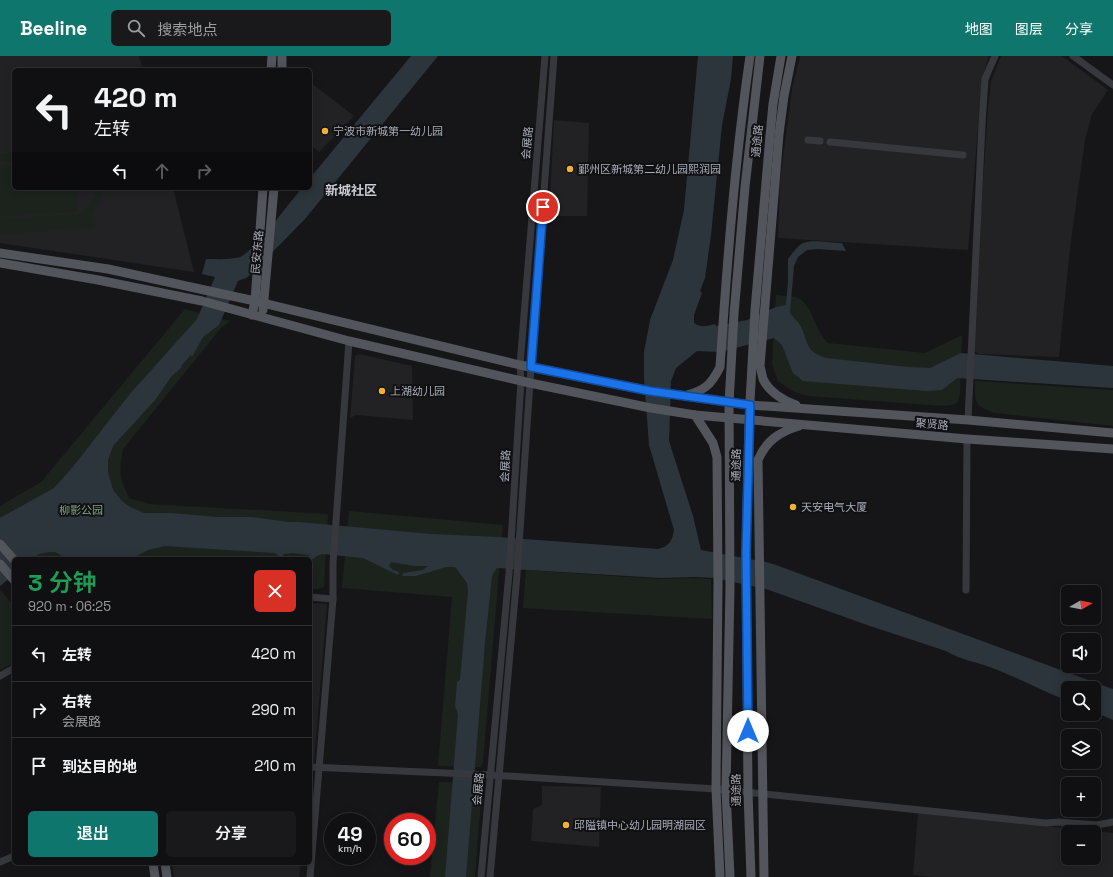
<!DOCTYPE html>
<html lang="zh">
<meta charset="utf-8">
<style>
body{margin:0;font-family:"Space Grotesk","Noto Sans SC",sans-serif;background:#19191b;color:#f1f3f6;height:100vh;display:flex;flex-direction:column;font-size:15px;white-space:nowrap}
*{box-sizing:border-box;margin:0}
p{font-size:13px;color:#9c9d9f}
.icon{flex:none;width:22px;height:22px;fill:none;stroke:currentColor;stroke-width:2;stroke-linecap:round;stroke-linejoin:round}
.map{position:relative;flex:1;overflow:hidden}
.details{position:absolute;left:12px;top:501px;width:300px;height:308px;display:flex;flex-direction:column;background:#101012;border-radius:6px;box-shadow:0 2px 10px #0003,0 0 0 1px #303032}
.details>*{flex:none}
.hud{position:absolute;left:12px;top:12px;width:300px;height:122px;border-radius:6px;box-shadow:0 2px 10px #0003,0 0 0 1px #303032;background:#101012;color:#f1f3f6;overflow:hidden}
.needle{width:26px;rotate:81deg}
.controls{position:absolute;left:1061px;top:529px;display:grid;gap:8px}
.controls a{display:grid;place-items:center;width:40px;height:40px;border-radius:6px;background:#101012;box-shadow:0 2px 10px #0003,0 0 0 1px #303032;font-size:20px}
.speed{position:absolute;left:324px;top:757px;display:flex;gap:8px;font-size:20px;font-weight:700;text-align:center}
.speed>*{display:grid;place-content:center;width:52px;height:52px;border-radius:50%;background:#101012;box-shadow:0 2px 10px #0003,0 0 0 1px #303032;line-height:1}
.speed small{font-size:10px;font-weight:400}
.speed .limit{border:6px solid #d22;background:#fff;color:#111}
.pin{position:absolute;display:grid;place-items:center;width:34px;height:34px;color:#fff;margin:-17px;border:2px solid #fff;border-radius:50%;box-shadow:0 1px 4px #0007}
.me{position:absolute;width:44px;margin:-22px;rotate:0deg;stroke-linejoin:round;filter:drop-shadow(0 0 3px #0008)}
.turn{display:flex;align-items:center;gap:14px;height:84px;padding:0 16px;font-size:18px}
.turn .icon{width:52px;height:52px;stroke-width:2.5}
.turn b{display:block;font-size:28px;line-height:34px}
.lanes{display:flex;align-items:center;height:38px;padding:0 16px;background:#0003;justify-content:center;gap:20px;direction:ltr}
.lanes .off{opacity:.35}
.round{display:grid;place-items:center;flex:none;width:42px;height:42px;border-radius:6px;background:#19191b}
.overview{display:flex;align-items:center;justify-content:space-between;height:68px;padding:0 16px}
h1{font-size:24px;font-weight:600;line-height:30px;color:#1e9e55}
.button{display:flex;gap:8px;margin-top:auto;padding:8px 16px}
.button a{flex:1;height:46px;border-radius:6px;background:#0f766e;color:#fff;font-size:16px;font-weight:600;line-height:46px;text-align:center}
.button a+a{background:#19191b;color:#f1f3f6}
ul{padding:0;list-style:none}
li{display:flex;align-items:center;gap:12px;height:56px;padding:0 16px;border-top:1px solid #303032}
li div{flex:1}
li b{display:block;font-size:15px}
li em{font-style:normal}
header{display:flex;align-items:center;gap:24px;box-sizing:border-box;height:56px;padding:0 20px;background:#0f766e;color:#fff}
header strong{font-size:19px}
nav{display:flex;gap:22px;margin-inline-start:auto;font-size:14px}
.search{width:280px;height:36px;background:#19191b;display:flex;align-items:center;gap:10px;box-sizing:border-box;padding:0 14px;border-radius:6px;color:#9c9d9f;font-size:15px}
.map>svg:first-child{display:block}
.built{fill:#222225;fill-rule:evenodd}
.green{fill:#1c231d}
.water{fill:#2c353c}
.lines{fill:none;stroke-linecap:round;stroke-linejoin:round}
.minor{stroke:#37383d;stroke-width:7}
.major{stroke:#53555c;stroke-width:9}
.route-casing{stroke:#114b97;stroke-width:10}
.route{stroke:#1a73e8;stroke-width:7}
.poi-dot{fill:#f2b134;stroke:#111113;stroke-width:1.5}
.labels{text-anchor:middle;stroke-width:4;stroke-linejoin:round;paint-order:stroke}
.poi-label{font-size:11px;fill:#a8adb8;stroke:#111113;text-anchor:start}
.street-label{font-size:11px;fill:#a8adb8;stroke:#111113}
.park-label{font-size:11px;fill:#7fa381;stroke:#111113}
.quarter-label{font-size:13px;font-weight:bold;fill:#c9ccd4;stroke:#111113}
</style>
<header>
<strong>Beeline</strong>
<div class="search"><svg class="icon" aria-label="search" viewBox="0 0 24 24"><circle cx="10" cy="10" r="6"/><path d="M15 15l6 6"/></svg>搜索地点</div>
<nav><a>地图</a><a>图层</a><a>分享</a></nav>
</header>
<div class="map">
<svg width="1113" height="821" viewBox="0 0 1113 821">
<rect width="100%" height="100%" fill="#161618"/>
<!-- built -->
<g class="built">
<polygon points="0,0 139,0 143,14 14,14 14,132 173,132 194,216 0,187"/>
<polygon points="800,0 989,0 982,23 968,194 778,182 780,124 792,33"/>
<polygon points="1001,0 1062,0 1108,34 1092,58 1085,84 1070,192 1059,301 979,298 974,295 978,198 988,53 991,25"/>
<polygon points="310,26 354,60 319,96 310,89"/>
<polygon points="554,64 589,67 587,160 549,160"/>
<polygon points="359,298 412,310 413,364 356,359 350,362 355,300"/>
<polygon points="310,547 327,548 314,707 310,707"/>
<polygon points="542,730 601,731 599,791 531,785 533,753 542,749"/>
<path d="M918,757L1113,777V821H933L913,819ZM1068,776H1094V802H1068Z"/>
<polygon points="172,807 301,807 299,821 174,821"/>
</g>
<!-- green -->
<g class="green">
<polygon points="14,97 14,106 0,106 0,98"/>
<polygon points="0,109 14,109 14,132 77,132 78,156 0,160"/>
<path d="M96,132H103C104,143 97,151 91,159H95V172L0,178V163L77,158C88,153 95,144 96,132Z"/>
<path d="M776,239C782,240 790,240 796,241C812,246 815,276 828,287L925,297L962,279L960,336L958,346L953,349L942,350L808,340L794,336L778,325L772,308Z"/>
<path d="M185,253L230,265L221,272L123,393C119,416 119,421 129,442L149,448L328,458L324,531L318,533H310V503H27L0,470V450L41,426Z"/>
<path d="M975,325L1113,334V370L995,357C973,350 975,346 975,325Z"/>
<polygon points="349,455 503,469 483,707 481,711 438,710 452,541 342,532"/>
<polygon points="526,514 657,523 693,522 711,523 712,563 523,552"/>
<polygon points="0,534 14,550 14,607 0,614"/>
<polygon points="439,726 481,727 482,731 475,821 430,821"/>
</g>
<!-- water -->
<path class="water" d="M411,0H438L305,163L251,218L246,222L238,225L219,269L203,281L192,301L191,299L181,310L182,311L171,321L156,343L113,390L108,404V416L113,434L122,445L130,451L144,457H171L217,461H252L288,466H299L431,478L498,481L658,493C670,490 672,485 674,474L649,389L644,322V296L650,264L673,204L684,154L698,0H733L731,23L722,69L711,179L705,222L700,235L702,237L694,259V267C701,272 707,270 715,268L716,270L747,264L776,251L786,249L788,225V203C792,198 797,190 803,187C812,183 832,187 842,187L846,195L818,193L807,194L798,201L794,210L790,257C793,262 797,264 800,269C810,287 803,294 826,302L908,311L930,312L961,297L1113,310V332L957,322L942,334L927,335L803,325L793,317L782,289L774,282L720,296L697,295L676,312L671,325L669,385L693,460L701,494L766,506L776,509L1107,631L1113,633V664L1094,656V632H1068V645C1043,635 1020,623 995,613C979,606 962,605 946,595L870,570L766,533L714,522L695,521L660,522L497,512L494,516L492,520L485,587L466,821H445L458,658L455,650L457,626L460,624L468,535L467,527L455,511H446L416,520H402L403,517L423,514L428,510H415L391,506L389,510L393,514L399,516L398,519L363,502L322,498L317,500L310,505V503H307L309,499L293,497L283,498L284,501L290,503H282L275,497L165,490L148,494L131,503H67L55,496H49L39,498L32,503H14V519L0,530V462L54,432L72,412L129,339L197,263L215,221L202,218L206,203C217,203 229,204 240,201C253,196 290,146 302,132H310V122Z"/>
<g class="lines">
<!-- minor -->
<g class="minor">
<polyline points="1073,0 1113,29"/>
<polyline points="808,84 820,85"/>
<polyline points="830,86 963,99"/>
<polyline points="968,364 982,68 985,23 995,0"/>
<polyline points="966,534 967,383"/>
<polyline points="310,541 333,543"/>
<polyline points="0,620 14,612"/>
<polyline points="310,711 491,719 716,733 1046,767 1059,766 1097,769 1113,766"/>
<polyline points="0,806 14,800"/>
<polyline points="310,821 333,543 333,507 349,285"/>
<polyline points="481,821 509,517 521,325 520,309 545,0"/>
<polyline points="490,821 517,519 531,311 554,0"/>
</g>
<!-- major -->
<g class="major">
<path d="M792,0L784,40L779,78L760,310C761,314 762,319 763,323C769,336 784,345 796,349"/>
<polyline points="271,14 272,0"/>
<polyline points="282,14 282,0"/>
<polyline points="0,197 108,213 255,245 520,309 650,335 750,349 968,364 1113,377"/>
<polyline points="0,207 98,224 202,245 349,285 530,327 651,352 695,359 967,383 1113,393"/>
<polyline points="263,254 274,132"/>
<polyline points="252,259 255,245 263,132"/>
<path d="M687,339C705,334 711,329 720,311C727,207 735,103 750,0"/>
<polyline points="695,359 713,387 717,401 718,526 716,733 720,821"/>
<polyline points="0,488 14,504"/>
<polyline points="0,508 14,524"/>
<polyline points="153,807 155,821"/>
<polyline points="165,807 167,821"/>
<polyline points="730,821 726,735 730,531 729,347 734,258 745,131 760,0"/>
<polyline points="751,821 748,736 746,497 749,364 755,254 770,80 773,48 781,0"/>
<path d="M764,821L758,404C766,385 779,376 799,370"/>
</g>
</g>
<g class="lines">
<defs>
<polyline id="route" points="543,151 531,311 650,335 750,349 746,497 748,675"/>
</defs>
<!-- route casing -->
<use href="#route" class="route-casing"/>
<!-- route -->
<use href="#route" class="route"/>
</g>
<!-- markers -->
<g class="poi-dot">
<circle cx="325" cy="75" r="4"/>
<circle cx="570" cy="113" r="4"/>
<circle cx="382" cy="335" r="4"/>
<circle cx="793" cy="451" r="4"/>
<circle cx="566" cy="769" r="4"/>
</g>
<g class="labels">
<!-- poi labels -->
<g class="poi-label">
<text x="333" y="79">宁波市新城第一幼儿园</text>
<text x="578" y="117">鄞州区新城第二幼儿园熙润园</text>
<text x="390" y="339">上湖幼儿园</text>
<text x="801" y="455">天安电气大厦</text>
<text x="574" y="773">邱隘镇中心幼儿园明湖园区</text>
</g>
<!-- street labels -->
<g class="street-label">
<text transform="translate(757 85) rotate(-85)" y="4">通途路</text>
<text transform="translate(527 87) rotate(-85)" y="4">会展路</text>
<text transform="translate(257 196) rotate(-85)" y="4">民安东路</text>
<text transform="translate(932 368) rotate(5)" y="4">聚贤路</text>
<text transform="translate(736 409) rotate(-89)" y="4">通途路</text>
<text transform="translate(505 410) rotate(-87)" y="4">会展路</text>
<text transform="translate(478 733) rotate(-85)" y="4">会展路</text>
<text transform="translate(736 734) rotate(-91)" y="4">通途路</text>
</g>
<!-- park labels -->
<g class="park-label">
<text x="81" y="458">柳影公园</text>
</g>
<!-- quarter labels -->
<g class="quarter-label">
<text x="351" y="139">新城社区</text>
</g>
</g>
</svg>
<div class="controls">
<a><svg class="needle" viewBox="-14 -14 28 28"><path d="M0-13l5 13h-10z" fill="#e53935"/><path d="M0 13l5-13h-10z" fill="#9c9d9f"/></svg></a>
<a><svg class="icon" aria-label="sound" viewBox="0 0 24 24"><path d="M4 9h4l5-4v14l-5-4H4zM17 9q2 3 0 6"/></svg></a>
<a><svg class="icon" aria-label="search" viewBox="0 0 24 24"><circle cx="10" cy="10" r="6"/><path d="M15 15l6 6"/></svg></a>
<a><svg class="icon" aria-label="layers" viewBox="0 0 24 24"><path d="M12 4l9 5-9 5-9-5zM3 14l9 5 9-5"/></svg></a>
<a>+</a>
<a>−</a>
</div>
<div class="speed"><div>49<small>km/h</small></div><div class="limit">60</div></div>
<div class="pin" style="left:543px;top:151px;background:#d93025"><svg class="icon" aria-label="arrive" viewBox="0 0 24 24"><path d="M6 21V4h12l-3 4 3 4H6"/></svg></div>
<svg class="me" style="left:748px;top:675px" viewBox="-20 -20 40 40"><circle r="19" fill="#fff"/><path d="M0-13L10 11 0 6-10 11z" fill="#1a73e8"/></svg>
<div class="hud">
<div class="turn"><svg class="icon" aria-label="left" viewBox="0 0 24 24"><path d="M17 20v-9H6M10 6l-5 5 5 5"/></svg><div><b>420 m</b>左转</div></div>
<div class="lanes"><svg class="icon" aria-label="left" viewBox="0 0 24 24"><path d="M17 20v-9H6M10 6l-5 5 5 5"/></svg><svg class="icon off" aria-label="ahead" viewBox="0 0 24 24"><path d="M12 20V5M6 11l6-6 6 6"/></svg><svg class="icon off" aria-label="right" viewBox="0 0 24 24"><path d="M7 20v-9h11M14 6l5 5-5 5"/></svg></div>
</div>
<section class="details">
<div class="overview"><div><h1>3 分钟</h1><p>920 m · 06:25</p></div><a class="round" style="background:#d93025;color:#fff"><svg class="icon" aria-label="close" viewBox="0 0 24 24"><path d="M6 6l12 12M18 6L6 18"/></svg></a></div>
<ul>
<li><svg class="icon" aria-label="left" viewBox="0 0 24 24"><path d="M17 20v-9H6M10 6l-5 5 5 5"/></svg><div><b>左转</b></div><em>420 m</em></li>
<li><svg class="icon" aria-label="right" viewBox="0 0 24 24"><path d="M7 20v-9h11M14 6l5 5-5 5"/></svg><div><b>右转</b><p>会展路</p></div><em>290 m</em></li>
<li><svg class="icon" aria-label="arrive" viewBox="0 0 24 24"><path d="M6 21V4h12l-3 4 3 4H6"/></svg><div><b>到达目的地</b></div><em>210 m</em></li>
</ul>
<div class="button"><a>退出</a><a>分享</a></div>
</section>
</div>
